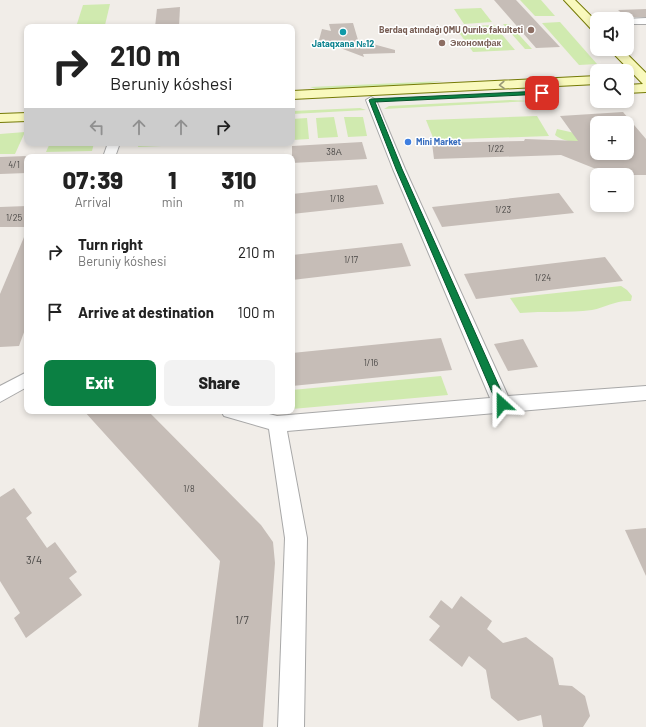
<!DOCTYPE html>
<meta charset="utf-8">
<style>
body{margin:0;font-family:Barlow,sans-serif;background:#f2f2f2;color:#222;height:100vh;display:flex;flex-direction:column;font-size:15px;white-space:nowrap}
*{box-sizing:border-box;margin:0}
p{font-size:13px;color:#767676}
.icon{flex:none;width:22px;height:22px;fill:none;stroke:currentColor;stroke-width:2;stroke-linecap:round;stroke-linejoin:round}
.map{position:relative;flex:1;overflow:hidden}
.details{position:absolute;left:24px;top:154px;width:271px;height:260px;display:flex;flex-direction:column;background:#fff;border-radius:8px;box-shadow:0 2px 6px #0003}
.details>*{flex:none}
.top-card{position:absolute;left:24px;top:24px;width:271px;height:122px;border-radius:8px;box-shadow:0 2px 6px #0003;background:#fff;color:#222;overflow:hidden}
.tools{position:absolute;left:590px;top:12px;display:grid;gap:8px}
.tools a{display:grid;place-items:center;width:44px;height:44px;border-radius:8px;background:#fff;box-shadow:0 2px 6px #0003;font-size:20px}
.pin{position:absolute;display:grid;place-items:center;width:34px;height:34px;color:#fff;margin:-17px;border-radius:8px;box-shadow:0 2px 6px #0006}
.me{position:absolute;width:44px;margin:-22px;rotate:336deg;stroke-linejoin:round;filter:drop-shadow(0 0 3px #0008)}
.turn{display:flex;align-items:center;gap:14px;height:84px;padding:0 20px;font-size:18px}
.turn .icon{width:52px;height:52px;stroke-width:2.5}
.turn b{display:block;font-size:28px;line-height:34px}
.lanes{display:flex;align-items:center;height:38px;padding:0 20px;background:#0003;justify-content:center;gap:20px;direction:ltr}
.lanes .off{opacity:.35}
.eta{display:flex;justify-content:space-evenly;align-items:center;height:68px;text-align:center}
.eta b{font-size:24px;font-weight:800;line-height:28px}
.primary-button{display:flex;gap:8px;margin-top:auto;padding:8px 20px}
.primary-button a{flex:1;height:46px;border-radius:8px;background:#0b8043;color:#fff;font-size:16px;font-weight:800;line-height:46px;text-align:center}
.primary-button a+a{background:#f2f2f2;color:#222}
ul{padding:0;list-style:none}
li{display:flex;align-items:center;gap:12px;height:60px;padding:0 20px}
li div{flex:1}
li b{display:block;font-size:15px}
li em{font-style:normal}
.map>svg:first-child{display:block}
.grass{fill:#d0eaaf}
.building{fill:#c6bdb7;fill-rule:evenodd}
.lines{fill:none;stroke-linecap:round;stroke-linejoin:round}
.street-casing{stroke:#a8a8a8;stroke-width:2}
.secondary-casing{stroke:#757a06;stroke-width:2}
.street{fill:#fff;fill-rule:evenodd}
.secondary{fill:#f9f9bd;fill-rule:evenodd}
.oneway{stroke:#989877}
.route{fill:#0b8043;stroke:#07532c}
.education-dot{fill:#8d6e63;stroke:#fff;stroke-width:1.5}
.culture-dot{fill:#0f9aa8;stroke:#fff;stroke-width:1.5}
.shop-dot{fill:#3f7fe0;stroke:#fff;stroke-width:1.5}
.labels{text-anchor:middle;stroke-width:3;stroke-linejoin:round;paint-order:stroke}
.far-education-label{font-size:9px;font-weight:bold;fill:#785e54;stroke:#fff;text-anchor:end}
.far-culture-label{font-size:9px;font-weight:bold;fill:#0d838f;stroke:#fff}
.far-shop-label{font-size:9px;font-weight:bold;fill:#366cbe;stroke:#fff;text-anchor:start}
.number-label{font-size:9px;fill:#4a4846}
.near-number-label{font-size:11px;fill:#4a4846}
</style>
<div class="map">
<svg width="646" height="727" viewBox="0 0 646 727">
<rect width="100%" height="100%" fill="#f1ede8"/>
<!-- grass -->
<g class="grass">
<polygon points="520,0 541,0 555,16 535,16"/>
<polygon points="110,4 105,25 76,27 83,5"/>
<polygon points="481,8 492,22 464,24 454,9"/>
<polygon points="560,22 597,64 579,65 542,23"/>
<polygon points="503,24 509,24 532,49 525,49"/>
<polygon points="494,25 515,50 473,52 455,27"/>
<polygon points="443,81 424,84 319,90 310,87"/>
<polygon points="510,100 532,101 384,109 389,106"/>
<polygon points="360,108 366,110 292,114 292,111"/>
<polygon points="537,116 549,136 434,140 426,120"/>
<polygon points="334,117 338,137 318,138 316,118"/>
<polygon points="344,117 363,117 367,136 348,137"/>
<polygon points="307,118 309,139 292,140 292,119"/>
<path d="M557,129L597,138C583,141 568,145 555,135Z"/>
<polygon points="25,132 15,154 0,154 0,134"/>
<polygon points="50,143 94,143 92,151 46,152"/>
<polygon points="139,143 232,143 138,147"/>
<path d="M621,286L627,290L632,296L631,301C616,300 606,307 592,310C568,313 544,311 520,313L510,298Z"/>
<polygon points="441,376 448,395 292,409 292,390"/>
</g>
<!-- building -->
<g class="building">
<polygon points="494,0 516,0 560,47 536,48"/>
<polygon points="180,7 179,27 155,27 157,9"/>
<polygon points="646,9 646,17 626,17 618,10"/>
<polygon points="353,23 358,40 395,50 395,53 363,54 364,57 319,40 322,29 331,31 329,24"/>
<path d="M623,112L646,139V175H611L561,155L434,159L432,143L524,141L525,139L578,141L560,116ZM597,123H627V153H597Z"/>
<polygon points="362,142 367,159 292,163 292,146"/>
<polygon points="0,157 27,156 27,173 0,174"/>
<polygon points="377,185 384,204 292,214 292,194"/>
<polygon points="559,193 574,213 442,227 432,207"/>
<polygon points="27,206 27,227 0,227 0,207"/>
<polygon points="27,230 27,324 19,346 0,347 0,294"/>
<polygon points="402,243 411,266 292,280 292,255"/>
<polygon points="605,257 623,281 476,299 464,274"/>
<polygon points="441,338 452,370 292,386 292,353"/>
<polygon points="523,339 538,367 508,371 494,344"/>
<polygon points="84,411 148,411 261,525 273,542 275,563 263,727 198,727 220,561"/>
<polygon points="14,488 32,513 26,518 47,548 55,542 77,572 69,578 82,595 26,638 14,618 20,613 0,581 0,497"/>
<polygon points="646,528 646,576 625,530"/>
<polygon points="461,596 492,621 487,629 503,643 526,637 553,658 559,685 572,686 585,696 590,716 583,727 543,727 541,715 518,721 491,698 486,670 469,656 462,667 429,640 440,626 429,617 441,600 452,609"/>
</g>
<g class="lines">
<defs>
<g id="street">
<polygon points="646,18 646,24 627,24 627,19 624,19"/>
<polygon points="371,97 376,100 405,169 508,396 646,386 646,400 287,431 307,538 304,727 278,727 285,538 269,429 224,416 221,411 257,411 277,416 490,398 393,169 366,100"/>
<polygon points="108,143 120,143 115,157 103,157"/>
<polygon points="27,372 27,387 0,402 0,386"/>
</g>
<g id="secondary">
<polygon points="564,0 575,0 597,22 597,33 593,31"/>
<polygon points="609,49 622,49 646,73 646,92 627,93 627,85 643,84"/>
<polygon points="597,76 597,84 292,99 292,91"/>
<polygon points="27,113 27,121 0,122 0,114"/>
</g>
</defs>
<!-- street casing -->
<use href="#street" class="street-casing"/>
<!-- secondary casing -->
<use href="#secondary" class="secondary-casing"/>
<!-- street -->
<use href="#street" class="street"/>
<!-- secondary -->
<use href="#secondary" class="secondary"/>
</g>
<!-- one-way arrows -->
<defs><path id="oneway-chevron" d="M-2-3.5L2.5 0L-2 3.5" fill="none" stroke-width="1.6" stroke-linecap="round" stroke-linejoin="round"/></defs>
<use class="oneway" href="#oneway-chevron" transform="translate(502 85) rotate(177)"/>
<!-- route -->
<polygon class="route" points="542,91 544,92 544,94 375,102 402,169 507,404 506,406 499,406 497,404 396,169 369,100 371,99"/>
<!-- markers -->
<g class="education-dot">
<circle cx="531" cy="30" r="4"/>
<circle cx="442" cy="43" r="4"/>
</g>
<circle class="culture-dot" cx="343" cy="32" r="4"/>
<circle class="shop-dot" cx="408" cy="142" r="4"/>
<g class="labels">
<!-- far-education labels -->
<g class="far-education-label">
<text x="523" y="33">Berdaq atındaǵı QMU Qurılıs fakulteti</text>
<text x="450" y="46" text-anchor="start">Экономфак</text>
</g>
<!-- far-culture labels -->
<g class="far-culture-label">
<text x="343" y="47">Jataqxana №12</text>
</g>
<!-- far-shop labels -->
<g class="far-shop-label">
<text x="416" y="145">Mini Market</text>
</g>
<!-- number labels -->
<g class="number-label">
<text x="496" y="152">1/22</text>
<text x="334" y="155">38А</text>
<text x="14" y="168">4/1</text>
<text x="337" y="202">1/18</text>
<text x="503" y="213">1/23</text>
<text x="14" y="221">1/25</text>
<text x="351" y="263">1/17</text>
<text x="543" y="281">1/24</text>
<text x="371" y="366">1/16</text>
<text x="189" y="492">1/8</text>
</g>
<!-- near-number labels -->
<g class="near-number-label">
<text x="34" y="564">3/4</text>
<text x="242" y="624">1/7</text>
</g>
</g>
</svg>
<div class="tools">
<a><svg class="icon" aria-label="sound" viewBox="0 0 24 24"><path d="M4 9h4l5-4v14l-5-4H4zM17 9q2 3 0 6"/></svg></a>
<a><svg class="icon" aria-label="search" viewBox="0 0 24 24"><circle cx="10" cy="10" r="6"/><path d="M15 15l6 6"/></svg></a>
<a>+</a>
<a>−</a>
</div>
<div class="pin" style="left:542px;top:93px;background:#d93025"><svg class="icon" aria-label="arrive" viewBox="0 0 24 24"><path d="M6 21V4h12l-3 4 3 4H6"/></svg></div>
<svg class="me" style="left:502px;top:404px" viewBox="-20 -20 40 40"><path d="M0-17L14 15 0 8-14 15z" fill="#0b8043" stroke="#fff" stroke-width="4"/></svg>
<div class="top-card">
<div class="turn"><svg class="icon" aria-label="right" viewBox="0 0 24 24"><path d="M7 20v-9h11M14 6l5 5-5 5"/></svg><div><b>210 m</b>Beruniy kóshesi</div></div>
<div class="lanes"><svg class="icon off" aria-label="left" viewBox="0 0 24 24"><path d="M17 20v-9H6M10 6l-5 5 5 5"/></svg><svg class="icon off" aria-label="ahead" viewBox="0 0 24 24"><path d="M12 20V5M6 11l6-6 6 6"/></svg><svg class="icon off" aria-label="ahead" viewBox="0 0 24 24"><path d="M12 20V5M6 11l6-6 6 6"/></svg><svg class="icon" aria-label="right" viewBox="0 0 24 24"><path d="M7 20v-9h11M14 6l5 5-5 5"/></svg></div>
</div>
<section class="details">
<div class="eta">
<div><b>07:39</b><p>Arrival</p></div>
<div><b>1</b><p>min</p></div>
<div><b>310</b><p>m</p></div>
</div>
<ul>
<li><svg class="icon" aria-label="right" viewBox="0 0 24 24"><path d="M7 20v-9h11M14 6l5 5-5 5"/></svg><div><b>Turn right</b><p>Beruniy kóshesi</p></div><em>210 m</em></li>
<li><svg class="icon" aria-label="arrive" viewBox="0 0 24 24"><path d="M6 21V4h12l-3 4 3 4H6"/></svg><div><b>Arrive at destination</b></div><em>100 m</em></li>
</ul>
<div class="primary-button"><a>Exit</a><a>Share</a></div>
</section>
</div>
